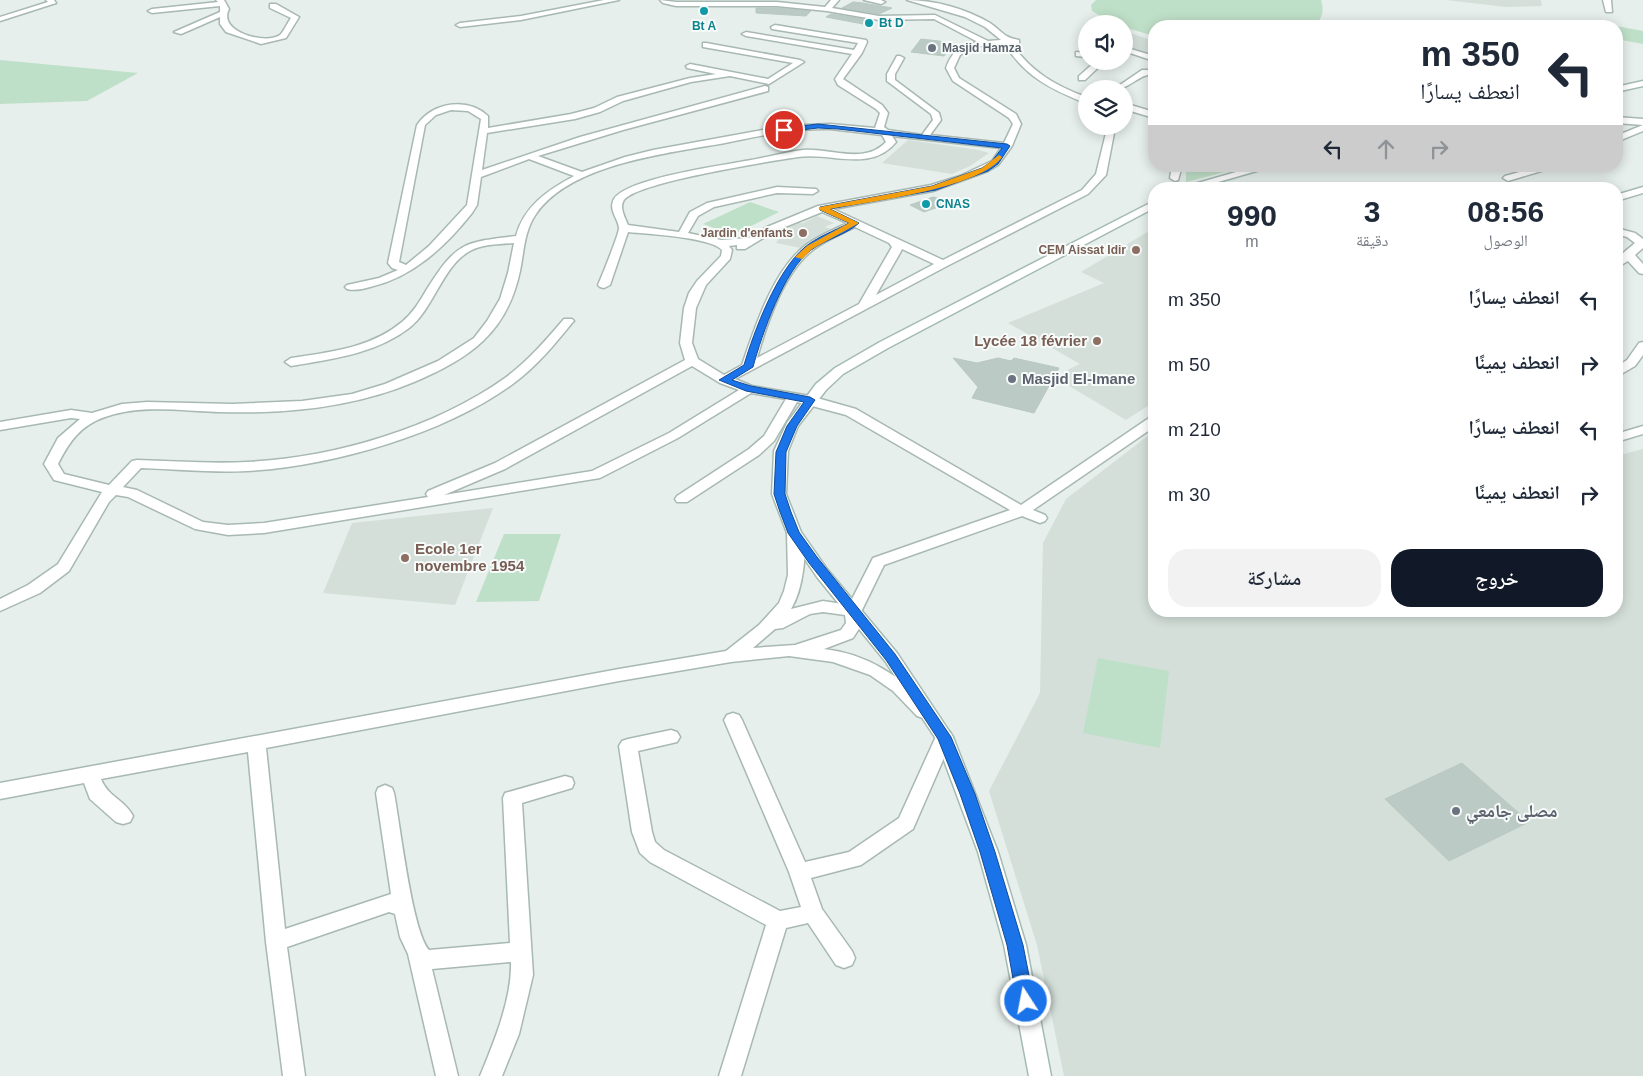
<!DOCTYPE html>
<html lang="ar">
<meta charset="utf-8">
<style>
body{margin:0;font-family:Helvetica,"Noto Naskh Arabic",sans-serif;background:#f2f2f3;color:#1f2937;direction:rtl;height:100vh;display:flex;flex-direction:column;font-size:19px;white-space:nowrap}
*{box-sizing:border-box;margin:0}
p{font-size:16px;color:#747a83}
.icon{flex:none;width:28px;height:28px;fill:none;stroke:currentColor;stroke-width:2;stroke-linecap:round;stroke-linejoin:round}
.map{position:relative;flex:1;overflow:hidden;direction:ltr}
.drawer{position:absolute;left:1148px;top:182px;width:475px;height:435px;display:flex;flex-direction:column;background:#fff;border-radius:20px;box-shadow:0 2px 12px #0003;direction:rtl}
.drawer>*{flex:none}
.hud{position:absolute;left:1148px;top:20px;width:475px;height:152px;border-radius:20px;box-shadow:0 2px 12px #0003;direction:rtl;background:#fff;color:#1f2937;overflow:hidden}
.tools{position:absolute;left:1078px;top:15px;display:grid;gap:10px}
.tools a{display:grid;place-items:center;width:55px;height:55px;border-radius:50%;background:#fff;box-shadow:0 2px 12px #0003;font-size:25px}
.pin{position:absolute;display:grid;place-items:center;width:42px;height:42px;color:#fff;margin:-21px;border:2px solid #fff;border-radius:50%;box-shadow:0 1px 5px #0007}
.me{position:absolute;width:55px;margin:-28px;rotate:349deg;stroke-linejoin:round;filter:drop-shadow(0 0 4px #0008)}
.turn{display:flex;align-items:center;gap:18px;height:105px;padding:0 20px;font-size:22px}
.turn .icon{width:65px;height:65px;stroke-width:2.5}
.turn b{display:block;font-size:35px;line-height:42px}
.lanes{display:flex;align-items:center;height:48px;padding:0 20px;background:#0003;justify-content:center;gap:25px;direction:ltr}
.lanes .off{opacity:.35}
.eta{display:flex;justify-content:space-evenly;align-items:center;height:85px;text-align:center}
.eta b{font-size:30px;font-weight:600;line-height:35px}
.primary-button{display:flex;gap:10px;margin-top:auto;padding:10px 20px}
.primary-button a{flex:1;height:58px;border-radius:20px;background:#111827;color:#fff;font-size:20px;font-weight:600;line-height:58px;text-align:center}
.primary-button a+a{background:#f2f2f3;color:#1f2937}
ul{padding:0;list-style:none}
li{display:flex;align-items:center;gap:15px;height:65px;padding:0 20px}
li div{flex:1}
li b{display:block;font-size:19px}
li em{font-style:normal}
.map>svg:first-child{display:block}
.built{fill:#d4dfda}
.green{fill:#bfe0c8}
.building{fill:#bbcac4;stroke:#b8c9c2}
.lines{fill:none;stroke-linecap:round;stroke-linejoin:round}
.street-casing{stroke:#a8b8b2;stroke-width:3}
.secondary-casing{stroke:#a4bbb3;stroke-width:3}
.street{fill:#fff;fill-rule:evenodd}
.secondary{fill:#fff;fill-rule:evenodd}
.route{fill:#1a73e8;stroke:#114b97}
.slow{fill:#f59e0b}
.culture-dot{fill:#0f9aa8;stroke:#f7fbf9;stroke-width:2}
.worship-dot{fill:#6b7280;stroke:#f7fbf9;stroke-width:2}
.education-dot{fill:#8d6e63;stroke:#f7fbf9;stroke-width:2}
.labels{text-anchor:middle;stroke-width:4;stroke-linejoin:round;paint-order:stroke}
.far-culture-label{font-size:12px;font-weight:bold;fill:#0d838f;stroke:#f7fbf9;text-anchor:start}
.far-worship-label{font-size:12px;font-weight:bold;fill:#5b616d;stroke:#f7fbf9;text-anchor:start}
.far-education-label{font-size:12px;font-weight:bold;fill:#785e54;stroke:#f7fbf9;text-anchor:end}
.education-label{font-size:15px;font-weight:bold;fill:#785e54;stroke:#f7fbf9;text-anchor:end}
.worship-label{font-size:15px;font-weight:bold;fill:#5b616d;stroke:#f7fbf9;text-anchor:start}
.near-worship-label{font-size:18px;font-weight:bold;fill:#5b616d;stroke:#f7fbf9;text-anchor:start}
</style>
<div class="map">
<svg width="1643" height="1076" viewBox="0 0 1643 1076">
<rect width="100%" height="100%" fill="#e6efeb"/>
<!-- built -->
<g class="built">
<polygon points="1446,0 1541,0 1542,6 1506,7"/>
<polygon points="1124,31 1154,41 1154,56 1124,45"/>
<polygon points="908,140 979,150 989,153 970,166 952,174 882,163"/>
<polygon points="817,216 834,223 825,227 834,230 801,248 776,243 779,239 773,235 798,223 803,223"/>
<polygon points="1154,228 1154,402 1126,420 1061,381 1069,369 1080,364 1008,323 1104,283 1081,272"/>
<polygon points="1154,431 1154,611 1616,611 1616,456 1643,449 1643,1076 1064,1076 1037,945 989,791 1040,693 1043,543 1066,499"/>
<polygon points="493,508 455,605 323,593 352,523"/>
</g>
<!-- green -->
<g class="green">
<path d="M1096,0H1321C1324,12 1323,17 1315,26H1154V36L1124,27V24L1111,22L1092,11L1091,5Z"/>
<polygon points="1616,26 1643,31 1643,44 1616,39"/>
<polygon points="0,60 138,73 87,101 0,104"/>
<polygon points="1186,166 1248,166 1186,182"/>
<polygon points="750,202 779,212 733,235 703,224"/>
<polygon points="504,534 561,534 539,601 476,602"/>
<polygon points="1098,658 1169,671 1160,748 1083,733"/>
</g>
<!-- building -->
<g class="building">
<polygon points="853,2 863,3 892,8 879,14 842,8"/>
<polygon points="756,8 777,8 811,11 806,16 756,13"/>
<polygon points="831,14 870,20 863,24 826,17"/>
<polygon points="921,39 939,41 953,44 944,56 911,52"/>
<polygon points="933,197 953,202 924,212 910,205"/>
<polygon points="953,358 977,363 998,358 1011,361 1014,358 1059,368 1034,413 972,398 978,387"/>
<polygon points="1462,763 1529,822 1449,861 1385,799"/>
</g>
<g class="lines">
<defs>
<g id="street">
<polygon points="46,0 54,0 56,3 0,21 0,17 48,2"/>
<path d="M216,0H224L229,9C217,32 266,45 280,35C284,31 288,22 291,18L270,8V4H276L299,17L286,38L261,44L226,32L220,24V17L181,34L174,32L220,12V6L152,13L148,11L152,9L218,2Z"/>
<polygon points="604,0 619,0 521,20 460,27 456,25 460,23 521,16"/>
<path d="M660,0L676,2H777L825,7L831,0H839L832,8L879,16L935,15L988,41L1001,40L985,27L965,17L907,0C935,0 966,9 990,23C1002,31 1004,38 1019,40V44H1012C1031,72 1056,86 1086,97V102H1083C1048,88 1026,76 1005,45L977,46L960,55L954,68L959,78L1016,114L1021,124L1012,146L998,165L988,171L933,191L833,209L943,260L1082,190L1096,174L1106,133L1110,130L1114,133L1106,175L1088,194L947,266L735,379L752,386L810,396L856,409L1021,505L1149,418L1154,417V427L1033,510L1045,515L1047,518L1045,521L1040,523L1022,516L884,565L861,612L862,624L853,638L824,649C868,654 899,676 929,706L932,711L929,716L923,718L917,716L893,691L870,675L833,662L789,656L731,662L619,681L266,748L285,929L391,894L376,793L378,788L385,785L392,788L394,793C400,824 412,931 429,950L510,943L503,798L505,793L565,776L572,778L574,783L572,788L522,803L533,975L519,1034L502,1076H480C494,1042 512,999 511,962L432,969L458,1076H436L408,954L400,937L395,914L389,912L287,947L305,1076H283L266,942L248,752L101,779C108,797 125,800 133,816L130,822L123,824L116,822L90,799L84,783L0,799V783L619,669L726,651L759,625L779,603L784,591L788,575L787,533L789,530H799C810,547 802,592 791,609L823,601L849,605L873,558L1010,510L846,415L797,402L774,441L759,455L687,502H677L675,499L677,496L749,449L764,436L786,399L751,393L678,438L600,478L264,533L228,535L195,529L128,497L116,495L109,502L69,571L40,593L0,611V599L28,585L58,564L102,492L54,480L44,464L58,438L80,419L71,418L0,430V422L71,410L92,413L122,404L147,402L232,404L302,401L352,394L385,384L438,361L474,338L487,321L500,299L508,273L514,243C500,244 482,244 470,251C442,266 434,309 409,328C375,354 332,359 291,366L285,362L291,358C330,352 371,348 402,322C413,313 420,301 427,289C456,243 463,242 516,236C524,206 548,190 574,176L529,159L481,177L477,205L472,213C445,247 413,277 370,287C363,289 354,291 347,289L345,287L347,285L379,278L398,270L392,268L388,263L417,125C433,102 467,97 488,116V128L571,114L594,108L617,97L690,78L716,74L687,68L686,66L690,64L768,79L793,63L703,47V43H706L800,60L804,62L769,84L730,76L691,82L623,101L600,112L575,119L487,133L482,170L580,137L765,86L768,87V91L623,130L538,156L582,172L625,157L653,150L785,126L830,124L875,128L880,113L876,109L838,85L835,79L852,54L746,36L742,34L746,32L854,50L858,43L772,29L771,27L775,25L866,40L867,42L862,53L843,79L882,105L888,113L884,127L888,130L922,135L933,120L931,114L887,81V74L897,56H900L904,58L895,74V80L939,113L941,120L930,135L1004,143L1013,124L1009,118L953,81L946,68C952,51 961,45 978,42L934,19L879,20L827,11L777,6H676L663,3ZM451,110L468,111L481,119L467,205L429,246L406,265L399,262L425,125L436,115ZM830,129L882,135L886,142C864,165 832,148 803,150C786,152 768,157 751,160C725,165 627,178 614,199C608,210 618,218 619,228C619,234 602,276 598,285L600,287L604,288L610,285L628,232C647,234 711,237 722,250L721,256L697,281L689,293L684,308L680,343L685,360L495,463L428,491L426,494L428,497L264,523L228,525L203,522L137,490L123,487L141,468C176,469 211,473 247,471C332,466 445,434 514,383C537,366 554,345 572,323L574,321L572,319H564C546,340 528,361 505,378C435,428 333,458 247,462C211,464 174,461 137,460L132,461L109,485L64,474L58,464C69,442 81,425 105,417C141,404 182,411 219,412C285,414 352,408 414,382C469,359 507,333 520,271C524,252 524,231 536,214C571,163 670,153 725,143C760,136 794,128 830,129ZM892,136L1001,148L992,161L960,176L931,185L818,206L767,227L749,238L721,240L688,233L698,216L714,207L777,193L813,194L818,191L816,189L777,187L707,203L690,212L679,232L628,225C625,218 619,207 624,200C637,182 771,161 798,157C831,152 871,173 896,142ZM822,212L847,223C833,230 818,236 806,245C773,270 755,327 742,365L724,375L698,359L692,343L696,308L706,285L730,259L732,250L729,246L737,245V249H745L775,231ZM855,227L889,243L892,247L859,304L757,358C767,323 784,271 814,249C826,240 841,234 855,227ZM902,249L934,264L876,295L900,253ZM692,366L720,383L739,390L669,433L592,471L444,495L505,469ZM823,612L845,615L846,623L841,630L795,645L753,648L775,629L783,628L810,614Z"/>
<polygon points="864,0 881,0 885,2 881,4"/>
<polygon points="1603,0 1611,0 1612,12 1606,12"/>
<polygon points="1124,47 1154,56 1154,61 1124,51"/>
<polygon points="1076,52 1086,53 1086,57 1076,56"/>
<polygon points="1096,61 1105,61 1085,80 1079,80 1079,76"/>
<path d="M1142,70H1154V74C1138,74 1131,89 1114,89Z"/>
<polygon points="1124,103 1154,112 1154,118 1124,109"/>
<polygon points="1616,117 1643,119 1643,125 1616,123"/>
<polygon points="1643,125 1643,131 1616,142 1616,136"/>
<polygon points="1172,166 1182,166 1178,180 1175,181 1170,178"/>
<polygon points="1541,166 1558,166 1508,181 1503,178 1505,176"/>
<polygon points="1643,187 1643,193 1616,201 1616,195"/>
<polygon points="1616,228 1635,233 1643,239 1643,248 1635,255 1643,264 1643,274 1639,273 1628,261 1616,268 1616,259 1635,243 1627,237 1616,234"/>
<polygon points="1643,342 1643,355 1635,366 1616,377 1616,367 1627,360 1639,343"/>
<polygon points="1643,426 1643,434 1616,442 1616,434"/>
<polygon points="733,713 739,715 742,720 805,862 849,852 899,818 938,732 944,730 950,732 953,737 913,829 861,865 811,878 822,909 852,951 855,958 852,965 844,968 836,965 808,923 786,928 741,1076 719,1076 766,925 650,862 640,853 632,832 619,746 622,741 628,739 671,730 677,732 680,737 677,742 638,751 652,832 655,842 664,850 780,911 801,907 789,872 724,720 727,715"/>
</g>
<g id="secondary">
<polygon points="1643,81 1643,86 1616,92 1616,87"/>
<polygon points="1257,166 1274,166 1194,189 1177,189"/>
<polygon points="1154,201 1154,208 888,348 843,374 826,390 798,426 788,451 786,494 801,532 827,569 897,653 953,737 998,852 1026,945 1051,1076 1029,1076 1004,945 978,852 936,739 885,661 817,577 787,533 772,494 774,451 787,423 816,384 835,368 880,342"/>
</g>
</defs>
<!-- street casing -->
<use href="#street" class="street-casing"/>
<!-- secondary casing -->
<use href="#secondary" class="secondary-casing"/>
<!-- street -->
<use href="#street" class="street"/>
<!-- secondary -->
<use href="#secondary" class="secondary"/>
</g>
<!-- route -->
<path class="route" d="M818,124L1007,144L1010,146L998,164L988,171L936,190L830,209L859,223C846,235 826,239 811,250C784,270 762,334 753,367L732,380L751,386L810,397L815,400L797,426L786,452L785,494L791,512L799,532L817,557L895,654L951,737L975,794L995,852L1023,945L1034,1001L1031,1006L1026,1009L1020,1006L1017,1001L1007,945L980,852L960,794L938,739L886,660L809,563L788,533L780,512L774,494L776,452L787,426L804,402L746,391L719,380L744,365C754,331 777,270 805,247C817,237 834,231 849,223L820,210V207L932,186L982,168L992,161L1002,148L838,129L818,128L784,132L780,130L784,128Z"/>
<!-- slow -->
<path class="slow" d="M999,155L1002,157C981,188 868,202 830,209L859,223L812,249L802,259L795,257L807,246L849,223L820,210V207L932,186L982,168Z"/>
<!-- markers -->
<g class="culture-dot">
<circle cx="704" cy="11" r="5"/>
<circle cx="869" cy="23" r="5"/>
<circle cx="926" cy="204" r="5"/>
</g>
<g class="worship-dot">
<circle cx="932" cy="48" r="5"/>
<circle cx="1012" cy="379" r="5"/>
<circle cx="1456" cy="811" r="5"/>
</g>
<g class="education-dot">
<circle cx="803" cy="233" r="5"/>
<circle cx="1136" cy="250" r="5"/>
<circle cx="1097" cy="341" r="5"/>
<circle cx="405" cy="558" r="5"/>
</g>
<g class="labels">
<!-- far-culture labels -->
<g class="far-culture-label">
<text x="879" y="27">Bt D</text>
<text x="704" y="30" text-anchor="middle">Bt A</text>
<text x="936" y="208">CNAS</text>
</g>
<!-- far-worship labels -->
<g class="far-worship-label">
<text x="942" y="52">Masjid Hamza</text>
</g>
<!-- far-education labels -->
<g class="far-education-label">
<text x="793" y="237">Jardin d'enfants</text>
<text x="1126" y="254">CEM Aissat Idir</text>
</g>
<!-- education labels -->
<g class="education-label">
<text x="1087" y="346">Lycée 18 février</text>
<text x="415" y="554" text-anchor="start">Ecole 1er<tspan x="415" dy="17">novembre 1954</tspan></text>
</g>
<!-- worship labels -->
<g class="worship-label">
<text x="1022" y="384">Masjid El-Imane</text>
</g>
<!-- near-worship labels -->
<g class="near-worship-label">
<text x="1466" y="817">مصلى جامعي</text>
</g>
</g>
</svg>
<div class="tools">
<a><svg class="icon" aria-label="sound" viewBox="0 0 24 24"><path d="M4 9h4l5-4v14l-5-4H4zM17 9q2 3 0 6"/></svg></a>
<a><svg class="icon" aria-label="layers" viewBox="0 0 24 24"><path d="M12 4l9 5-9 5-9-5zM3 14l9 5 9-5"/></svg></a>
</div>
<div class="pin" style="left:784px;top:130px;background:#d93025"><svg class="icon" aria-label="arrive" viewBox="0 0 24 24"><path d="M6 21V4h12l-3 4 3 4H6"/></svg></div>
<svg class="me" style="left:1026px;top:1001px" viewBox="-20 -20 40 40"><circle r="17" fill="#1a73e8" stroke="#fff" stroke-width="3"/><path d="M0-11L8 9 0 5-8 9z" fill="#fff"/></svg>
<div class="hud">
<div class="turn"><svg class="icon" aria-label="left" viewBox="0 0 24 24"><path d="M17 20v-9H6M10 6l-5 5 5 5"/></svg><div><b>350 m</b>انعطف يسارًا</div></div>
<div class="lanes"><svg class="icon" aria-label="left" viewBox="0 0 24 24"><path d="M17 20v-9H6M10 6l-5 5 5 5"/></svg><svg class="icon off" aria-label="ahead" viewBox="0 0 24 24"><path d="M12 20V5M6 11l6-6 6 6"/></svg><svg class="icon off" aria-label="right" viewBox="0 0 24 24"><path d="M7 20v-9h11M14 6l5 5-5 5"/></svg></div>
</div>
<section class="drawer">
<div class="eta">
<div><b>08:56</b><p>الوصول</p></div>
<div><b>3</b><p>دقيقة</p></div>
<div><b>990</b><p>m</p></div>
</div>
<ul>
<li><svg class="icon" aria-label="left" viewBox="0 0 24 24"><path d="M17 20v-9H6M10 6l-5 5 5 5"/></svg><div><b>انعطف يسارًا</b></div><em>350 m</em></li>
<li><svg class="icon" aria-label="right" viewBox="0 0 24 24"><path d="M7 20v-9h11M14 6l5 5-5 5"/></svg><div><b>انعطف يمينًا</b></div><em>50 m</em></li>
<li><svg class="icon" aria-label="left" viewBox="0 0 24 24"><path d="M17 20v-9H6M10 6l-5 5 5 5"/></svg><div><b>انعطف يسارًا</b></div><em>210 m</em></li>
<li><svg class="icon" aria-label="right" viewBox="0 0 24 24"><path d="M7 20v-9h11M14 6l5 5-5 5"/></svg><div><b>انعطف يمينًا</b></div><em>30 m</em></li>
</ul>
<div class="primary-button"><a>خروج</a><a>مشاركة</a></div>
</section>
</div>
